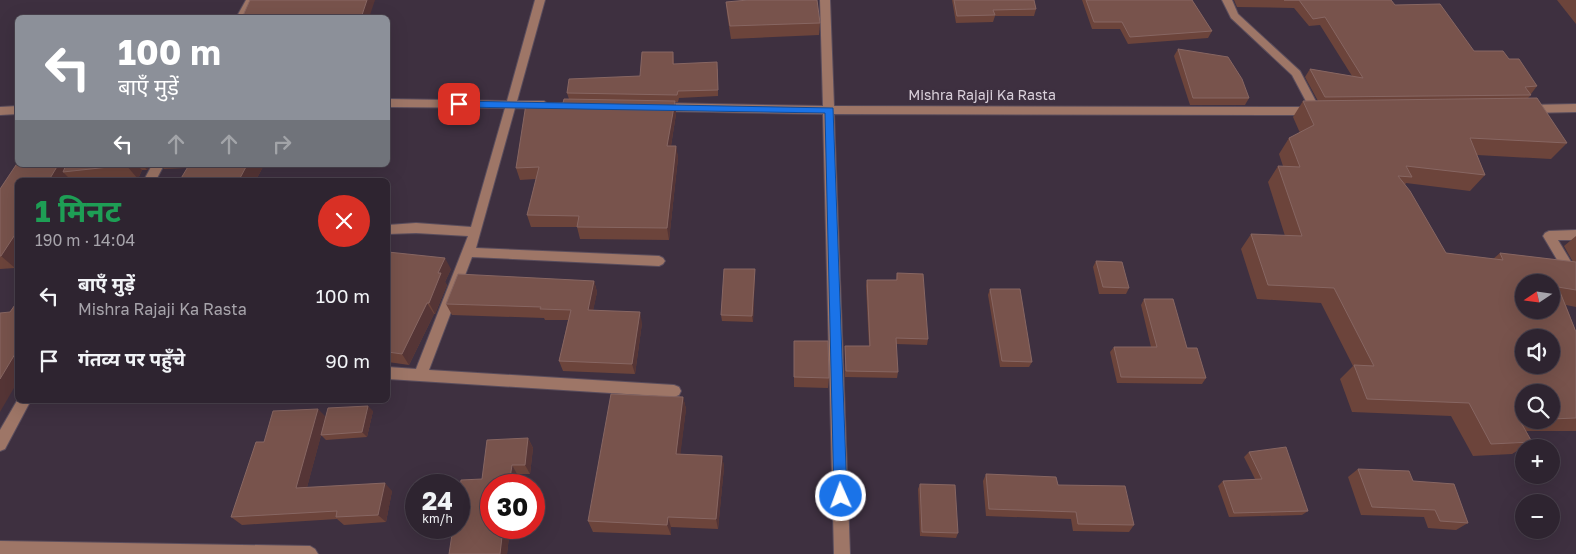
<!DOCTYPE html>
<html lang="hi">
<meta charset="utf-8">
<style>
body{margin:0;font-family:"Golos Text","Noto Sans Devanagari",sans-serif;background:#362c38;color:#f1f3f6;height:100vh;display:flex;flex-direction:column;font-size:19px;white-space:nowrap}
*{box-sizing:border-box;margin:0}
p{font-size:16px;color:#a7a4ab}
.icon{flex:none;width:28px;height:28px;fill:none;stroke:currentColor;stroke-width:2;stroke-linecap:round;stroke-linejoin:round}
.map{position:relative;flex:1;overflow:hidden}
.drawer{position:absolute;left:15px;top:178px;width:375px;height:225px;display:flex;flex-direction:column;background:#2e2430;border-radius:8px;box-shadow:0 5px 20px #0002,0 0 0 1px #49414c}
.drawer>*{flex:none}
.top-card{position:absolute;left:15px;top:15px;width:375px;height:152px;border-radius:8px;box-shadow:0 5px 20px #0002,0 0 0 1px #49414c;background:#8c9099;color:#fff;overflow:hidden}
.needle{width:32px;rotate:257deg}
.tools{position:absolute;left:1515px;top:274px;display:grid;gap:10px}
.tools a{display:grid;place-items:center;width:45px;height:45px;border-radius:50%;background:#2e2430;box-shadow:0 5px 20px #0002,0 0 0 1px #49414c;font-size:25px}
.speed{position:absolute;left:405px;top:474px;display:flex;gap:10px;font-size:25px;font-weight:700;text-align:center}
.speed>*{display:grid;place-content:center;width:65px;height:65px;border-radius:50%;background:#2e2430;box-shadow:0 5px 20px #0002,0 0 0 1px #49414c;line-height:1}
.speed small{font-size:12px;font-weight:400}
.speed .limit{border:8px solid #d22;background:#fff;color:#111}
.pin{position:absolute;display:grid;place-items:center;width:42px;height:42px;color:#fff;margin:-21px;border-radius:10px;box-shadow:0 2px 8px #0006}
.me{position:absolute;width:55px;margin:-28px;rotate:358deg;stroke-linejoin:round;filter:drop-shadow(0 0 4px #0008)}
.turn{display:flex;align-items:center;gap:18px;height:105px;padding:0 20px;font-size:22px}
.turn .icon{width:65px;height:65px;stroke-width:2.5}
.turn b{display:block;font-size:35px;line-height:42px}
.lanes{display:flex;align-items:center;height:48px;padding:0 20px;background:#0003;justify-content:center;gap:25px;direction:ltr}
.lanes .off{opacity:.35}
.round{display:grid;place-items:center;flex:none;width:52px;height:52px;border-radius:26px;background:#362c38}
.headline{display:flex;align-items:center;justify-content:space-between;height:85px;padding:0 20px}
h1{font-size:30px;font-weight:700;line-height:38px;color:#1e9e55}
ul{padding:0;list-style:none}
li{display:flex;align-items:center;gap:15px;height:65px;padding:0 20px}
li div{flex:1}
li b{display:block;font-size:19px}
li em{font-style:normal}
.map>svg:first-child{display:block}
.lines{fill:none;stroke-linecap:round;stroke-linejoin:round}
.minor-casing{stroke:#5a4d5c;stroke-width:2}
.minor{fill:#9e7667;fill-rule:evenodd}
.wall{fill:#6c443b;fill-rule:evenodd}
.shaded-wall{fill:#553536}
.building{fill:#78534c;stroke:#876662;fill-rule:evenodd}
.route{fill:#1a73e8;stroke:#114b97}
.labels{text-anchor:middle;stroke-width:5;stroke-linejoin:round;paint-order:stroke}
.street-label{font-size:14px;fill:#d9d0da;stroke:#3e3040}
</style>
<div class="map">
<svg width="1576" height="554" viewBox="0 0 1576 554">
<rect width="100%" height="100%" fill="#3e3040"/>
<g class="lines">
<defs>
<g id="minor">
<polygon points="246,0 256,0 246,18 236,18"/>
<polygon points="535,0 545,0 517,101 544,101 549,105 544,109 515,108 476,248 659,256 663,258 665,261 663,264 659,266 472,257 429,370 674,385 679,387 681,391 679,395 674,397 388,379 388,367 416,369 468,236 416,233 388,234 388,225 416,223 471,227 505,108 388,107 388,99 507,101"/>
<polygon points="820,0 830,0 834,106 1309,107 1292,75 1231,18 1222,0 1232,0 1238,14 1300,71 1321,111 1316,115 834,114 850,554 834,554 823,114 659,111 654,107 659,103 823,106"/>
<polygon points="1576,104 1576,112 1529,113 1524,109 1529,105"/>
<polygon points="18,106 18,114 0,115 0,107"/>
<polygon points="152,165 164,165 156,180 144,180"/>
<polygon points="1576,230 1576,240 1558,240 1576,270 1576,286 1572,285 1543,236 1545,233 1549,231"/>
<polygon points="18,399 31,400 5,449 0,451 0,430"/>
<polygon points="0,541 310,546 315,549 318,554 0,554"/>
</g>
</defs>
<!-- minor casing -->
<use href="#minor" class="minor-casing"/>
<!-- minor -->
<use href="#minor" class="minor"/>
</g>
<!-- wall -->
<g class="wall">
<polygon points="952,0 1034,0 1036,9 1034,16 995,16 993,22 956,23"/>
<polygon points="1082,0 1192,0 1212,31 1208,38 1128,44 1120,29 1092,29"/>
<path d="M1234,0H1391L1395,5L1474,51L1509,59L1537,86L1531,94V95L1528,98L1567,143L1551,159L1477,155L1485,175L1470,191L1406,183L1405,185L1446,253L1493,259L1500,253L1573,262L1564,246L1576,236V307L1566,305L1576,332V431H1526L1532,442L1512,454L1473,456L1451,416L1352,412L1340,379L1353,366L1321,303L1257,299L1241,249L1251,234L1285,236L1268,182L1278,166H1283L1279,154L1289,138L1300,133L1293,117L1303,101H1318L1305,77L1310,69L1352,76L1320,25L1309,26L1294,8L1237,7ZM1524,392H1551V420H1524Z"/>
<polygon points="1557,0 1576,0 1576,24"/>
<polygon points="726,2 820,23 819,35 731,39 727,14"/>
<polygon points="1178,49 1249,98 1245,105 1190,105 1174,56"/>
<polygon points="673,52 674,64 718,69 718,96 679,98 678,102 675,102 676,114 671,146 676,146 678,158 669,240 580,239 577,227 531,227 527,215 536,179 520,180 516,168 569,99 567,93 640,76"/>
<polygon points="18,165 151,165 147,170 142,170 138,179 126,180 71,180 69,178 68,180 18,180 18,264 15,268 0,269 0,189"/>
<polygon points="160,165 264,165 256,180 180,180 187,168 164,169"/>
<polygon points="388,252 451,269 445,282 447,285 435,314 434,314 409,365 388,362"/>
<polygon points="1096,261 1129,288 1126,294 1099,294 1093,267"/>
<polygon points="755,269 753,322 722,321 721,315"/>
<polygon points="897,273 928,339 927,345 896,344 898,372 897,378 845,377 845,346 869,346 866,286 867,280 896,280"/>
<polygon points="594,281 597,292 593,310 642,323 635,374 563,371 559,361 568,320 545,320 544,318 452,315 446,304"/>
<polygon points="990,289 1032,362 1029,367 1000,367 988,295"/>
<polygon points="1144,299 1187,348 1206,378 1202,384 1117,383 1110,352 1114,347 1151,347 1141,305"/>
<polygon points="794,341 829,378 828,388 794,387"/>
<polygon points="683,397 686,409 680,454 722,456 724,467 718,529 671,527 671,535 593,532 588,521"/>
<polygon points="373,411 367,437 326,440 321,435 307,487 392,491 386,522 344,525 337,519 242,525 231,517 264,442 326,417"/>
<polygon points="528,438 533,448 530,474 517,474 516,485 491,485 491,528 510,528 507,554 449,554 482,479"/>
<polygon points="1249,452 1308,511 1302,515 1229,517 1218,486 1223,481 1255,479 1244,457"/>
<polygon points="1358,469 1413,481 1468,523 1456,530 1428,528 1424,517 1361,515 1348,477"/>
<polygon points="986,474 1058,485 1134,525 1129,532 1073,531 1071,519 986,516 983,481"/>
<polygon points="920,484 958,533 956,538 920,536 918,489"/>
</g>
<!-- shaded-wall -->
<g class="shaded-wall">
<polygon points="367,0 375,0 369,18 361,18"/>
<polygon points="675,101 676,114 669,158 667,146"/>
<polygon points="676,146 678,158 669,240 667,228"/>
<polygon points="58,165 74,165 63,172 69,178 68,180 49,180"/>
<polygon points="126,165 137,165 142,170 138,179"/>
<polygon points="143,165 151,165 147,170"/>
<polygon points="247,165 264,165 256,180 239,180"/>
<polygon points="18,230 18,264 15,268 1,256"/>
<polygon points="445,258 451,269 445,282 447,285 435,314 429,303 438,273"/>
<polygon points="755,269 755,275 753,322 752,316"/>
<polygon points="594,281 597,292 591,321 588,310"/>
<polygon points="427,303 434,314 409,365 402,354"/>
<polygon points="640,312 642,323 635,374 632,364"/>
<polygon points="17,349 18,381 0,412 0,379"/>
<polygon points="683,397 686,409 679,466 676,454"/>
<polygon points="368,406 373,411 367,437 362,432"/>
<polygon points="318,409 326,417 305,495 296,488"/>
<polygon points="528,438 533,448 530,474 525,465"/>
<polygon points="722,456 724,467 718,529 716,519"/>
<polygon points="512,465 517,474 516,485 509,485"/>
<polygon points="385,483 392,491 386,522 378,515"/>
<polygon points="668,517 671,527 671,535 667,525"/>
<polygon points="503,528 510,528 507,554 500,554"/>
</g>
<!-- building -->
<g class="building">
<polygon points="250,0 367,0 361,18 242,18"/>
<polygon points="748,0 817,0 820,23 730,26 726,2"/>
<polygon points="954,0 1034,0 1036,9 993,10 995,15 957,16"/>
<polygon points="1086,0 1192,0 1212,31 1130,37 1122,22 1094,22"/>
<polygon points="1284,0 1391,0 1395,5 1440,4 1474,51 1503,51 1509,59 1519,59 1537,86 1525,87 1531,95 1325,97 1310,69 1363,78 1325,17 1313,19 1299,0"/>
<polygon points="1178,49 1228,57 1242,79 1249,98 1193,98"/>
<polygon points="642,52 673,52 673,64 717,62 718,90 678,91 677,95 567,93 569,79 640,76"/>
<path d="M1537,98L1567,143L1470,138L1485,175L1406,166L1412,177L1398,176L1410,191L1446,253L1503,260L1500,253L1576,262V290L1558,287L1576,332V418L1551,419V392H1524V419H1519L1532,442L1491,444L1469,403L1367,399L1354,365L1374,366L1334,288L1268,285L1251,234L1302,236L1278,166L1300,167L1289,138L1314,125L1303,101ZM1524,282H1551V310H1524ZM1524,338H1551V365H1524Z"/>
<polygon points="564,99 675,101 667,146 676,146 667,228 577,227 579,216 527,215 539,167 516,168 526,104 563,103"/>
<polygon points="18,162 18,165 58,165 49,180 18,180 18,230 1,256 0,256 0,189"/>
<polygon points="66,165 127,165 63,172"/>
<polygon points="189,165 247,165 239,180 180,180"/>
<polygon points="388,252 445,258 438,273 441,273 429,303 427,303 402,354 388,352"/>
<polygon points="1096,261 1122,262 1129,288 1103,287"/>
<polygon points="724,269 755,269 752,316 721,315"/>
<polygon points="897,273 923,274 928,339 896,338 898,372 846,371 845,346 870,346 867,280 897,280"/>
<polygon points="458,274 594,281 588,310 640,312 632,364 559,361 571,310 540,309 541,307 446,304"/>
<polygon points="990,289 1020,289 1032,362 1002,361"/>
<polygon points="1144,299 1173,299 1187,348 1197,348 1206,378 1121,377 1114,347 1157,347"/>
<polygon points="18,302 18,349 0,379 0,313 10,312 17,302"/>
<polygon points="794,341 828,341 829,378 794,377"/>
<polygon points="611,394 683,397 676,454 722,456 716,519 668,517 667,525 588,521"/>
<polygon points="368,406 362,432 321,435 328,408"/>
<polygon points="318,409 296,488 385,483 378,515 336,517 337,511 231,517 256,442 264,442 273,411"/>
<polygon points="528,438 525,465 512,465 509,485 491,485 491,528 503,528 500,554 449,554 453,528 459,528 459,495 461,480 482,479 487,440"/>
<polygon points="1286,447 1308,511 1234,513 1223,481 1262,479 1249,452"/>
<polygon points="1358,469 1409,471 1413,481 1454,484 1468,523 1440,521 1435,510 1372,507"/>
<polygon points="986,474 1056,477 1058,485 1125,486 1134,525 1078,524 1076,512 989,509"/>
<polygon points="920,484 955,485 958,533 922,532"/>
</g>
<!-- route -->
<polygon class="route" points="456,101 833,108 847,496 845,501 841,503 836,501 834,496 825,113 459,107 456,106"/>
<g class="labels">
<!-- street labels -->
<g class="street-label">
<text x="982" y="100">Mishra Rajaji Ka Rasta</text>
</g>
</g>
</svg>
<div class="tools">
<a><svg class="needle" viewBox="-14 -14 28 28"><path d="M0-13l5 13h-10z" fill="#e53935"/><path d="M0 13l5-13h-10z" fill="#a7a4ab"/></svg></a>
<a><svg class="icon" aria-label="sound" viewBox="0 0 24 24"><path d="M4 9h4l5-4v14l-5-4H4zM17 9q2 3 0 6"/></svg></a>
<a><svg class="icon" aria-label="search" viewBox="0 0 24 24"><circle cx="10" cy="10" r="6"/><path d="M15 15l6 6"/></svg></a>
<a>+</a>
<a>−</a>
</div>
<div class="speed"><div>24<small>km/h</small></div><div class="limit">30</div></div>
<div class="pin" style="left:459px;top:104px;background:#d93025"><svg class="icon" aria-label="arrive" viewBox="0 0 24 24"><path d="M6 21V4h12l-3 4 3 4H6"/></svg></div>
<svg class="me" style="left:841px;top:496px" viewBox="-20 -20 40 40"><circle r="17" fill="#1a73e8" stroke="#fff" stroke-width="3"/><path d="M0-11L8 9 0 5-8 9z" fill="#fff"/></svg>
<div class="top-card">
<div class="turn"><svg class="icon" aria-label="left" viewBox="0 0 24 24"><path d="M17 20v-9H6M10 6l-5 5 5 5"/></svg><div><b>100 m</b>बाएँ मुड़ें</div></div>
<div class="lanes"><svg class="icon" aria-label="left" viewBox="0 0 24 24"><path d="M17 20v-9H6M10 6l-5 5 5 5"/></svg><svg class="icon off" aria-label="ahead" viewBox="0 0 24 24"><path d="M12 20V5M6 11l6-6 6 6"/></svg><svg class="icon off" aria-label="ahead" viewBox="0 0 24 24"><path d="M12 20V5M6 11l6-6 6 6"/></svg><svg class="icon off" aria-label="right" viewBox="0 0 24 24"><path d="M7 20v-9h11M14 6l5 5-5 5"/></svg></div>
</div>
<section class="drawer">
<div class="headline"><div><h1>1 मिनट</h1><p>190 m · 14:04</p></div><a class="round" style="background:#d93025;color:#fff"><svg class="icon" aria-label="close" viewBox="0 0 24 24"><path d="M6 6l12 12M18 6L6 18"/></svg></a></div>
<ul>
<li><svg class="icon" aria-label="left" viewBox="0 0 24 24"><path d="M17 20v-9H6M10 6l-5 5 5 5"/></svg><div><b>बाएँ मुड़ें</b><p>Mishra Rajaji Ka Rasta</p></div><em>100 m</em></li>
<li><svg class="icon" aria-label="arrive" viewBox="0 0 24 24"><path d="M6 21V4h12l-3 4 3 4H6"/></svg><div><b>गंतव्य पर पहुँचे</b></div><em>90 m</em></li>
</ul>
</section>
</div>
